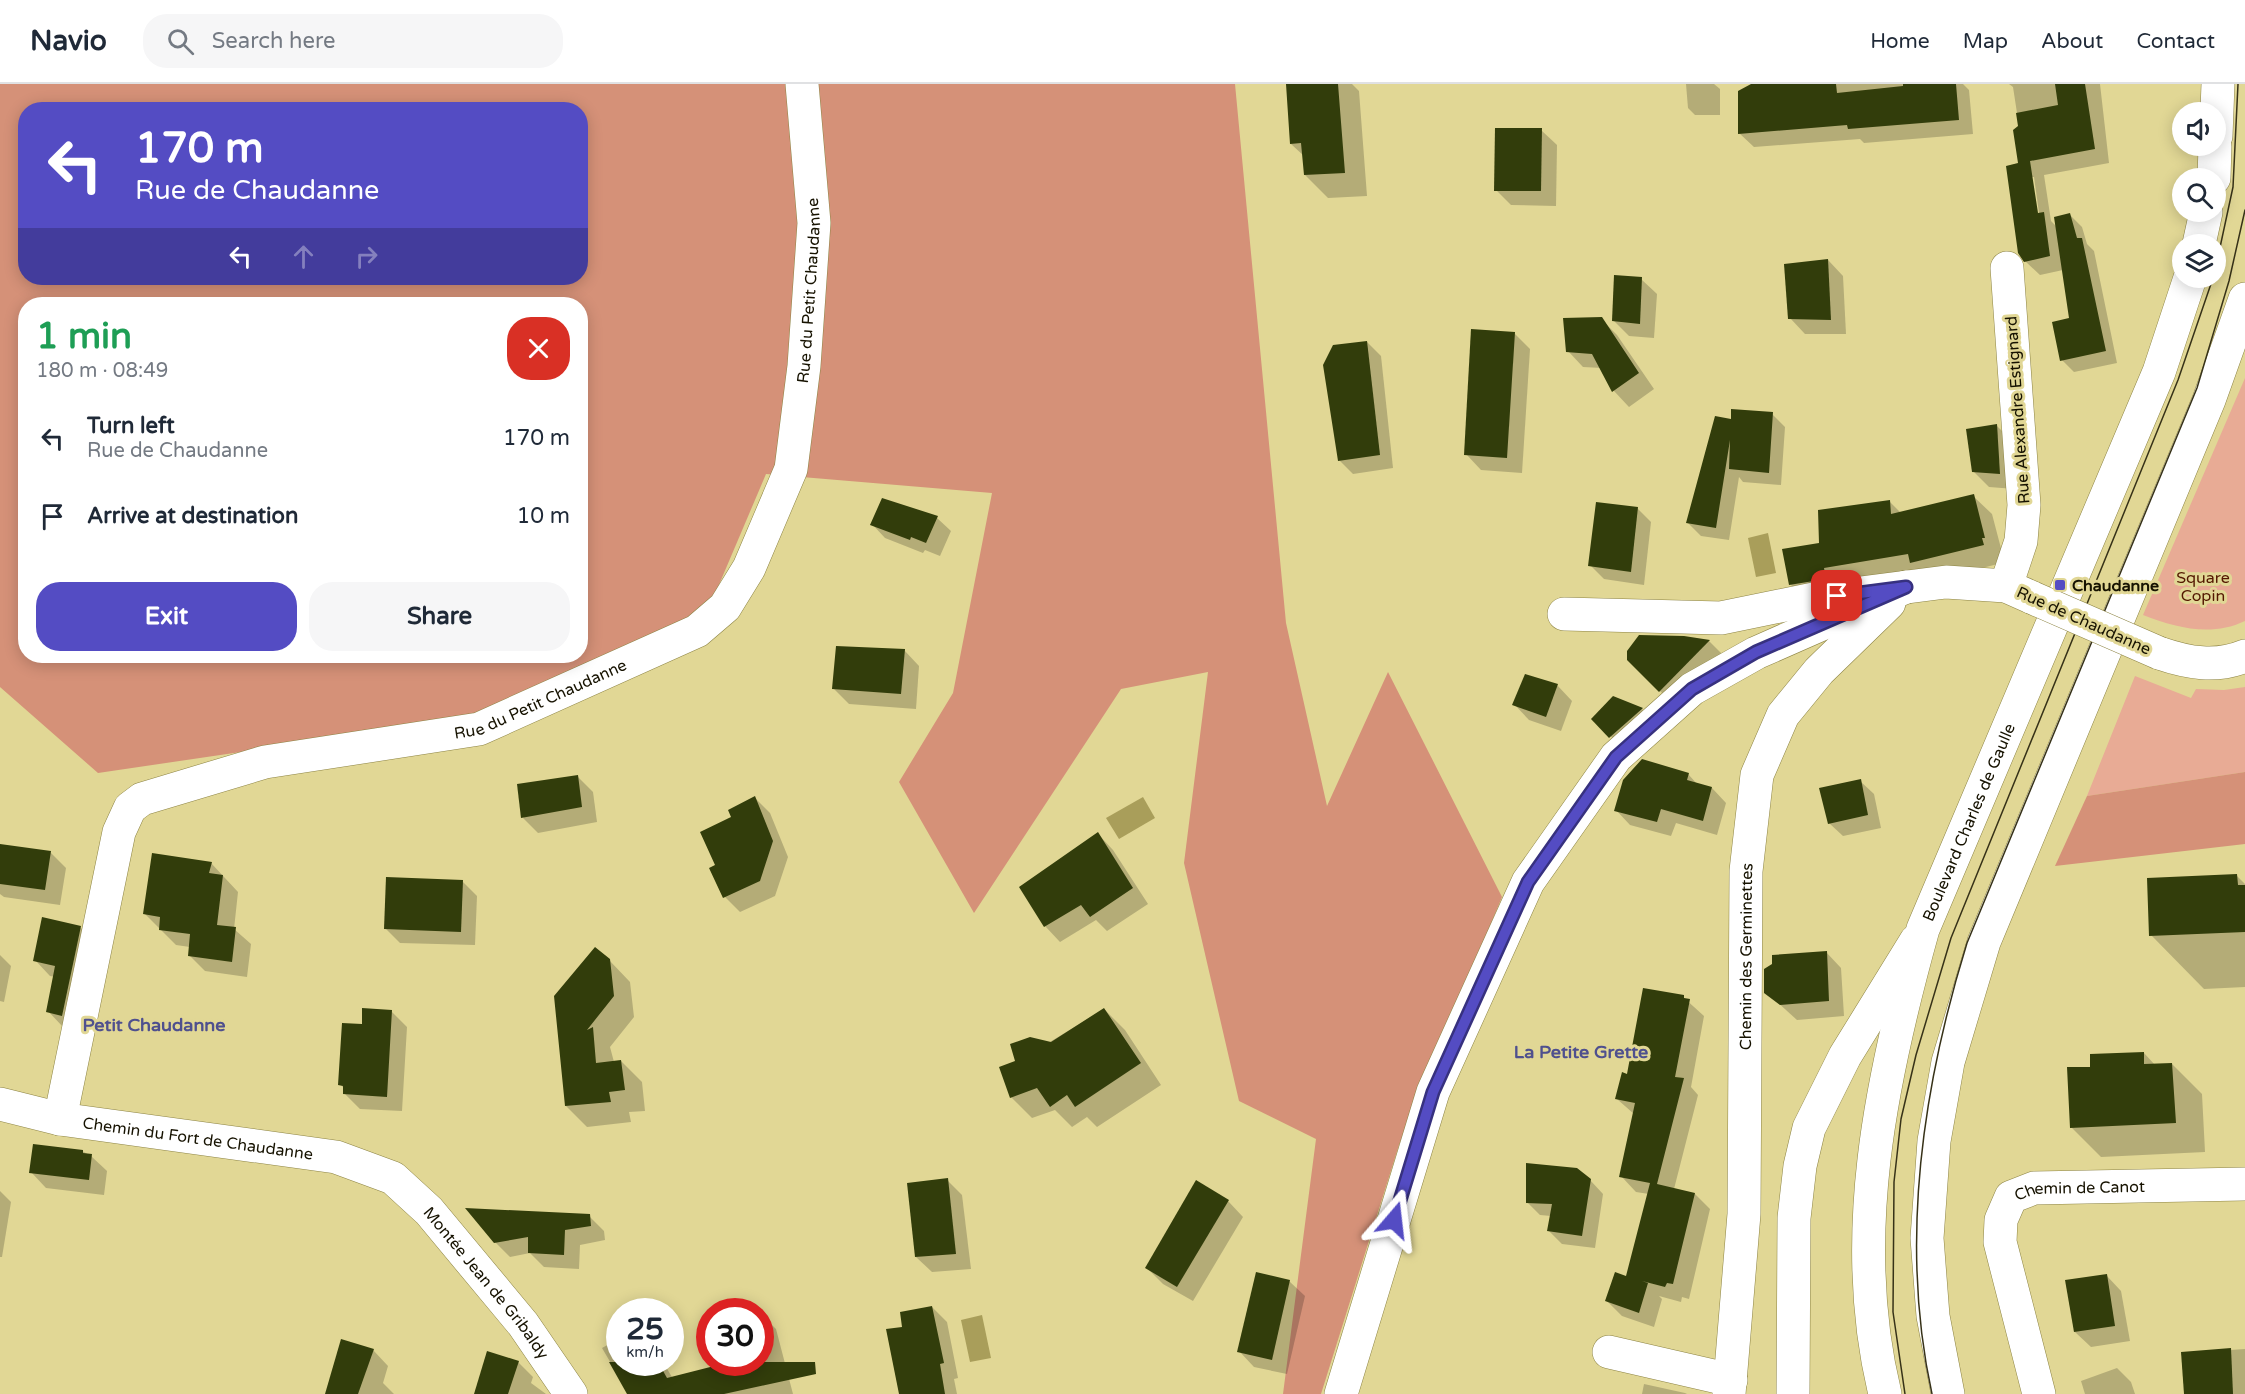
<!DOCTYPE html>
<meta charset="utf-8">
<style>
body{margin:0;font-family:"Varela Round",sans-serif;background:#f6f6f7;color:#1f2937;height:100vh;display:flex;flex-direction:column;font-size:22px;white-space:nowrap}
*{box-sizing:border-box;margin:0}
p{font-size:20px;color:#747a83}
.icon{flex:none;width:33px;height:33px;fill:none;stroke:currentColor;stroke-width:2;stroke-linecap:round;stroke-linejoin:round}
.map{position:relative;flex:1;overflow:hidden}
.drawer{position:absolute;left:18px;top:213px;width:570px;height:366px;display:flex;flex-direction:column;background:#fff;border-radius:24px;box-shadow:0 3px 15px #0003}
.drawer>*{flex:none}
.banner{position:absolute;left:18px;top:18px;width:570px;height:183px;border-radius:24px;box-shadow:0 3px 15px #0003;background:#544cc3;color:#fff;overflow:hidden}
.fabs{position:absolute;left:2172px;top:18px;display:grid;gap:12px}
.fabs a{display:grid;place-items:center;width:54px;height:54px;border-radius:50%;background:#fff;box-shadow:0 3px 15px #0003;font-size:30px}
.speed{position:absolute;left:606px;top:1214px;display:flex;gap:12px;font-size:30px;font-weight:700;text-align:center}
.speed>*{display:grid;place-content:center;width:78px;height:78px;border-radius:50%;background:#fff;box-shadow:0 3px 15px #0003;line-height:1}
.speed small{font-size:15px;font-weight:400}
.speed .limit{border:9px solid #d22;background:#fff;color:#111}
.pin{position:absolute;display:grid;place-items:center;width:51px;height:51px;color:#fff;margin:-26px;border-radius:12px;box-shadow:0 3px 9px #0006}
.me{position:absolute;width:66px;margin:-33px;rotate:17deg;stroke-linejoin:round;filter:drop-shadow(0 0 4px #0008)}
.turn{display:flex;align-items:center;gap:21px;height:126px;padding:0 18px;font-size:27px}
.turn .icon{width:78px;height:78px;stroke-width:2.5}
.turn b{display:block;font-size:42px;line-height:51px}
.lanes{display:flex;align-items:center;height:57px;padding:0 18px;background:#0003;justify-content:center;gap:30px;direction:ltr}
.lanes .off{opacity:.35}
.round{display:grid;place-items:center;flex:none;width:63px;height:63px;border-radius:24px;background:#f6f6f7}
.headline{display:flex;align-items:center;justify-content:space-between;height:102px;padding:0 18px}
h1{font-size:36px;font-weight:700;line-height:45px;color:#1e9e55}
.button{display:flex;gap:12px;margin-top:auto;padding:12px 18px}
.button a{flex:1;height:69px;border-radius:24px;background:#544cc3;color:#fff;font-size:24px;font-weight:700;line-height:69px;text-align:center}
.button a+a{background:#f6f6f7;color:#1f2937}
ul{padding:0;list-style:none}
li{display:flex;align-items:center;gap:18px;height:78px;padding:0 18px}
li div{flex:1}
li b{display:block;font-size:22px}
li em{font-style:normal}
header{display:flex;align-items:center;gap:36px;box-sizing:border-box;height:84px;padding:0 30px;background:#fff;border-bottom:2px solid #e0e1e3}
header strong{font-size:28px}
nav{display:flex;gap:33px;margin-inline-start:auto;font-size:21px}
.search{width:420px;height:54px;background:#f6f6f7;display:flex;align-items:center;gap:15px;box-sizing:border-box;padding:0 21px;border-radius:24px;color:#747a83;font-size:22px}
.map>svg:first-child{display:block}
.green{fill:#e8ab95}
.forest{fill:#d59178;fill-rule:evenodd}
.water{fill:#a99e5a}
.shadow{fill:#0003;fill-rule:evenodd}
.building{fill:#323d0b}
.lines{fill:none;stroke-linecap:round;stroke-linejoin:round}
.street-casing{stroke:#8d8444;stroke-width:34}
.secondary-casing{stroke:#8d8444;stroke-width:34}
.street{stroke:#fff;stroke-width:33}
.secondary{stroke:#fff;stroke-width:33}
.tram{stroke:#373218;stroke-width:1.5}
.street-bridge-casing{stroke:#8d8444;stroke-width:34;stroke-linecap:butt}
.street-bridge{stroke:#fff;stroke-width:33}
.route-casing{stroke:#37317f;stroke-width:15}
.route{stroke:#544cc3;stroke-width:10}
.poi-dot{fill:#544cc3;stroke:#e1d795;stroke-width:2}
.labels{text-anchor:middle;stroke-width:6;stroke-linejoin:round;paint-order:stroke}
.street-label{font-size:16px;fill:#161200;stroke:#e1d795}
.park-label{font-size:16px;fill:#531700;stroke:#e1d795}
.poi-label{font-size:16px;font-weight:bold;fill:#161200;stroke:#e1d795;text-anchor:start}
.neighbourhood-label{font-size:18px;font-weight:bold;fill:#4f508e;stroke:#e1d795}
</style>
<header>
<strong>Navio</strong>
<div class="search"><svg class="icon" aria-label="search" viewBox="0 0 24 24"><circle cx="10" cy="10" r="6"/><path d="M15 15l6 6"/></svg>Search here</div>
<nav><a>Home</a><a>Map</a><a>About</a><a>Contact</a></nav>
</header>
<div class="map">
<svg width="2245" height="1310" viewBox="0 0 2245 1310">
<rect width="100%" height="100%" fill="#e1d795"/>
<!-- green -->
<g class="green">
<path d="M2245,294V537C2211,553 2177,544 2143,531Z"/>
<polygon points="2135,592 2191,614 2196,605 2224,606 2245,603 2245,688 2087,712"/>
</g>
<!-- forest -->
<g class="forest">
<path d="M0,0H1235L1286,539L1327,722L1388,588L1502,813L1399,1061L1321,1310H1283L1316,1055L1239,1017L1184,779L1208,588L1121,605L974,829L899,698L953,609L992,409L766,390L707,529L458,636L98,689L0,603ZM26,26H580V194H26ZM26,220H580V572H26Z"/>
<polygon points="2245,688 2245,760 2055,782 2087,712"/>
</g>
<!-- water -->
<g class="water">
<polygon points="1768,449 1776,489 1756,493 1748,454"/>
<polygon points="1143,713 1155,734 1119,755 1106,734"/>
<polygon points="982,1231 991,1274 970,1278 961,1236"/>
</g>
<!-- shadow -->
<g class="shadow">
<polygon points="1287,0 1352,0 1359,7 1367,112 1328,114 1305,91 1304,72 1291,60"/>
<polygon points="1686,0 1714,0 1720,5 1720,31 1695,31 1688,24"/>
<polygon points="1774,0 1963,0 1969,6 1973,50 1864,59 1860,55 1754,63 1739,49"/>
<path d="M2009,0H2100L2109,79L2044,91L2051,137L2057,143L2070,131L2082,143L2087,160L2094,167L2117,279L2074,288L2062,276L2071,236L2063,186L2040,191L2025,177L2019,42L2013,3ZM2031,93H2034L2040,136L2038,137Z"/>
<polygon points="1541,46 1557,61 1556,122 1511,121 1496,106"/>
<polygon points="1828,176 1843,192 1846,250 1805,250 1790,234"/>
<polygon points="1641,195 1657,210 1654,254 1629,252 1613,236"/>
<polygon points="1601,235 1617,251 1654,305 1629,323 1614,307 1602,284 1583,283 1568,267"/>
<polygon points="1514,249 1530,265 1522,389 1481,386 1466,370"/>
<polygon points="1367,258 1381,272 1393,384 1353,390 1339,376"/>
<polygon points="1772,330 1785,343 1781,401 1743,398 1739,393 1729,456 1701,452 1688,439 1732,337"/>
<polygon points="1996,341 2012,357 2015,405 1989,403 1974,388"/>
<polygon points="1973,412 1992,430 2003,472 2002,479 1930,497 1809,519 1790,500 1821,460 1889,417 1901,429"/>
<polygon points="883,416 937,434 951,447 940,472 925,466 923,469 885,454 872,440"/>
<polygon points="1637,424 1651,438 1644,501 1604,495 1590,481"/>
<polygon points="1684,553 1709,557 1724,572 1675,622 1628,575"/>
<polygon points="904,566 919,582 916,625 849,620 834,605"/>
<polygon points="1557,601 1572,617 1561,647 1529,636 1514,620"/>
<polygon points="1614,614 1642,625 1657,640 1626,668 1594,635"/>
<polygon points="1688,690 1698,701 1712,704 1726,719 1717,751 1676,739 1671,752 1630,741 1616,726"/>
<polygon points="578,693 593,708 597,738 538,749 523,734"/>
<polygon points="1860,697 1874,710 1881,744 1843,752 1829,739"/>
<polygon points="755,714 770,729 788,773 775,812 740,828 725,813 733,734"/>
<polygon points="1098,750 1113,766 1148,820 1107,847 1096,836 1060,858 1045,842"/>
<polygon points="0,762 51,769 66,784 60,821 4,813 0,810"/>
<polygon points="211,779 238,808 234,845 251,860 247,893 205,887 189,871 190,863 176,861 145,830"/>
<polygon points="2236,791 2245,800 2245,903 2204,905 2151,851"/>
<polygon points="462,797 477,812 475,861 400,859 386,845"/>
<polygon points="80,843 95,859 63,943 48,927 55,893 50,892 35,876"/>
<polygon points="1826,868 1841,884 1844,932 1797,936 1766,908"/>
<polygon points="0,871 11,882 4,918 0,917"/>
<polygon points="609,876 630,898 634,933 610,963 614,978 621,977 642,998 645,1027 629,1028 631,1038 587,1043 566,1022 556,913"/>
<polygon points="1683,913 1704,932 1691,1003 1698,1011 1674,1105 1695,1110 1710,1125 1689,1215 1682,1213 1681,1218 1659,1212 1662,1215 1654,1243 1622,1232 1607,1217 1628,1194 1649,1110 1636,1108 1621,1092 1634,1030 1617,1015 1629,991"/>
<polygon points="1104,925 1125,946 1161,1001 1097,1043 1087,1033 1072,1043 1055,1026 1032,1034 1011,1013 1017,978"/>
<polygon points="391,927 407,943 402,1027 360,1025 345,1010 345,1005 340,1000 363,942"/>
<polygon points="2144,969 2155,981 2172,980 2202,1010 2205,1068 2101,1073 2071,1043 2092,984"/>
<polygon points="82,1067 91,1072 107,1087 104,1111 46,1104 31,1088"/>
<polygon points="947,1096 962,1111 971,1185 932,1188 916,1173"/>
<polygon points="1590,1096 1603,1110 1595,1164 1562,1160 1549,1147 1551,1132 1540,1131 1527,1118"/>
<polygon points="0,1107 11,1118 2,1173 0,1173"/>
<polygon points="1228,1117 1243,1133 1193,1217 1163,1200 1147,1184"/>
<polygon points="589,1132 604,1147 605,1156 580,1161 579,1185 544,1183 530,1169 510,1173 495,1158"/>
<polygon points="2106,1191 2121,1207 2130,1257 2091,1263 2075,1248"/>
<polygon points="1289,1197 1305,1212 1287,1290 1254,1283 1239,1267"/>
<polygon points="753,1222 758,1227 732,1227"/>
<polygon points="932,1223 947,1238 958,1294 954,1295 957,1310 901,1310 904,1244"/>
<polygon points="760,1229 776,1245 793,1310 699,1310 728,1278 760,1278"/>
<polygon points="620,1254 620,1278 663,1278 682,1310 629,1310 602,1264"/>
<polygon points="2245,1265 2245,1310 2186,1310 2183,1269"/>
<polygon points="373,1266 388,1282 383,1299 394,1310 326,1310"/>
<polygon points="518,1278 533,1293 531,1299 546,1310 476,1310"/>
<polygon points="2117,1284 2131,1298 2135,1310 2085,1310 2081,1297"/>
<polygon points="1644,1300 1685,1309 1687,1310 1642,1310"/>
</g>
<!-- building -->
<g class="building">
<polygon points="1286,0 1338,0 1345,89 1304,91 1301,59 1290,60"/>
<polygon points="1751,0 1836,0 1837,9 1903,2 1903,0 1956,0 1959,36 1848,45 1847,41 1738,50 1738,7"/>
<polygon points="2055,0 2085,0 2095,65 2030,77 2038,129 2044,128 2050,172 2024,178 2018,169 2006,82 2018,79 2013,46 2018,42 2016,29 2058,21"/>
<polygon points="1495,44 1542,44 1541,107 1494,107"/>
<polygon points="2070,129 2077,154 2082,154 2106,267 2060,277 2052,238 2069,234 2054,133"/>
<polygon points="1828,175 1831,236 1788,235 1784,180"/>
<polygon points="1614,191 1642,193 1640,240 1612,237"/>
<polygon points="1602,233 1639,289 1612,308 1592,270 1566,268 1563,234"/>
<polygon points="1471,245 1515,248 1507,374 1464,371"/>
<polygon points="1367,257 1380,371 1338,377 1323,281 1333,261"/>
<polygon points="1731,325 1773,328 1769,389 1729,385 1730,356 1716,444 1686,439 1715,332 1731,335"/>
<polygon points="1997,340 2000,390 1972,388 1966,345"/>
<polygon points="1974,410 1985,454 1982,454 1984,461 1910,479 1908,470 1824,484 1826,495 1789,501 1782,465 1819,459 1818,426 1890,416 1891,430"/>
<polygon points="882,414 938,432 926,459 911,453 910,456 870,441"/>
<polygon points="1596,418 1638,423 1631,488 1588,482"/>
<polygon points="1639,551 1684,552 1710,556 1659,608 1627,576 1627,567"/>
<polygon points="836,562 905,565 901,610 832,605"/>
<polygon points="1525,590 1558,600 1546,633 1512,621"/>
<polygon points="1613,612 1643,624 1609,654 1591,635"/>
<polygon points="1642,675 1689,689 1687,696 1712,703 1703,737 1661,725 1657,738 1614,727 1623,696"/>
<polygon points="578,691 582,723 521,734 517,700"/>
<polygon points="1861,695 1868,731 1828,740 1819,704"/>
<polygon points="755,712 773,757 760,797 723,814 709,784 715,781 700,748 731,733 728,726"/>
<polygon points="1098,748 1133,804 1090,833 1081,821 1044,843 1019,803"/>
<polygon points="0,760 51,767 45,806 0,800"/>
<polygon points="152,769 212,778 209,789 223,791 217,841 236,843 232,878 188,872 190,850 159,846 160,833 143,830"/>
<polygon points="2237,790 2238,801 2245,801 2245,848 2149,852 2147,794"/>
<polygon points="386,793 463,796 461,848 384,845"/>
<polygon points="42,833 81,842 62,932 46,928 55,882 33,877"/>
<polygon points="595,863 610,875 614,912 587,946 593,943 596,979 621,976 625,1006 609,1008 611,1018 565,1022 554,912"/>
<polygon points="1827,867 1829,917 1780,921 1764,909 1764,885 1772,880 1772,871"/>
<polygon points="1643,904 1684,911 1684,914 1690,915 1675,993 1684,994 1657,1100 1695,1109 1673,1200 1667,1199 1665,1203 1642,1197 1648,1199 1639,1229 1605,1217 1615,1188 1626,1192 1650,1099 1619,1093 1635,1019 1615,1015 1622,988 1627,990"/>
<polygon points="362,924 392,926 387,1013 343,1010 343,1002 338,1001 342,939 362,940"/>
<polygon points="1104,924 1141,979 1075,1023 1067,1011 1050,1023 1037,1004 1010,1014 999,983 1015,977 1010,960 1030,953 1051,958"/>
<polygon points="2144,968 2144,980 2172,979 2176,1039 2070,1044 2067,983 2090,983 2090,970"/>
<polygon points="33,1060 83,1066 83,1069 92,1070 89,1096 29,1089"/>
<polygon points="1526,1079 1577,1084 1591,1095 1582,1152 1547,1147 1552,1120 1526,1119"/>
<polygon points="948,1094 956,1170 915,1173 907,1099"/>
<polygon points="1196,1096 1229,1116 1177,1203 1145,1184"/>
<polygon points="465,1124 590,1130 591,1142 565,1146 564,1171 528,1169 528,1153 494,1159"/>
<polygon points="1256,1188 1290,1196 1272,1276 1237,1268"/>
<polygon points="2107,1190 2115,1242 2074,1248 2065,1196"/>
<polygon points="932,1222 944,1279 940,1280 945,1310 899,1310 886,1245 902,1243 900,1228"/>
<polygon points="341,1255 374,1265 358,1310 325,1310"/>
<polygon points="2231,1264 2233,1310 2184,1310 2181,1268"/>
<polygon points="487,1267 519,1277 508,1310 474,1310"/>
<polygon points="609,1278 658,1278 667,1294 730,1278 815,1278 816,1290 724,1310 627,1310"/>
</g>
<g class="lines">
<defs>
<g id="street">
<polyline points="2006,502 2021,457 2024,421 2007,184"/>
<polyline points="1564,530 1721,534 1814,515 1946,498 2006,502 2033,514"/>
<path d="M2159,569C2188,579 2216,584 2245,572"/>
<path id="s1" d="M0,1020L60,1035L336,1073L393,1094L429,1127L523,1240L571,1310"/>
<path id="s2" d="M60,1035L119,748L130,724L142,715L265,678L479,645L697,547L725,523L749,484L791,385L804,282L814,139L802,0"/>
<polyline points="1609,1268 1731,1296"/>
<polyline points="1341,1310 1433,1008 1528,798 1616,673 1692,605 1756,569 1906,503"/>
<path id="s3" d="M1729,1310L1744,1130L1746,787L1757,691L1783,631L1819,587L1889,519"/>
<polyline points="1793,1310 1794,1134 1800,1082 1809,1044 1845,972 1916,857"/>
<path id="s4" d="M2039,1310L2000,1158L2001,1136L2011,1113L2034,1104L2245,1100"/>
</g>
<g id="secondary">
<polyline points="2216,52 2218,0"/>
<polyline points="2214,94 2215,62"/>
<polyline points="2199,160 2206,128"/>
<path id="s5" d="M1885,1310C1847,1155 1881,995 1923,845L2159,288L2190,194"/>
<polyline points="1948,1310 1933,1232 1927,1154 1934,1057 1948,978 1984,858 2209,316 2245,215"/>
</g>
</defs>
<!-- street casing -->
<use href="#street" class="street-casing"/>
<!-- secondary casing -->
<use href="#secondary" class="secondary-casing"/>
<!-- street -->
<use href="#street" class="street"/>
<!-- secondary -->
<use href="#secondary" class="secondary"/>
<!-- tram -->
<g class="tram">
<polyline points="2216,182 2233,103 2238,0"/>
<polyline points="1905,1310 1893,1228 1894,1098 1901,1035 1916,971 1951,854 2178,296 2213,194"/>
<path d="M1932,1310C1899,1159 1922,1004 1967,859L2197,304L2229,197L2245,126"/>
</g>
<defs>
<polyline id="street-bridge" points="2033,514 2159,569"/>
</defs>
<!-- street-bridge casing -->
<use href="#street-bridge" class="street-bridge-casing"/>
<!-- street-bridge -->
<use href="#street-bridge" class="street-bridge"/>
</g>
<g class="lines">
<defs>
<polyline id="route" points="1394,1136 1433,1008 1528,798 1616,673 1692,605 1756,568 1906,503 1837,512"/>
</defs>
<!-- route casing -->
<use href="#route" class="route-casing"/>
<!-- route -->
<use href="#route" class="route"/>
</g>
<!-- markers -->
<rect class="poi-dot" x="2054" y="495" width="12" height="12" rx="3"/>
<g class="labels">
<!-- street labels -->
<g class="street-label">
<text dy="6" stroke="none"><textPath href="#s2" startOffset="1288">Rue du Petit Chaudanne</textPath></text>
<text transform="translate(2017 326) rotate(-94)" y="6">Rue Alexandre Estignard</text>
<text transform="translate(2084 536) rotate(24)" y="6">Rue de Chaudanne</text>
<text dy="6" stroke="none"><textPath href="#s2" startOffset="747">Rue du Petit Chaudanne</textPath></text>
<text dy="6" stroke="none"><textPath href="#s5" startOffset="588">Boulevard Charles de Gaulle</textPath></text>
<text dy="6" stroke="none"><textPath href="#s3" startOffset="438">Chemin des Germinettes</textPath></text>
<text dy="6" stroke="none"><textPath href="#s1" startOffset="201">Chemin du Fort de Chaudanne</textPath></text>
<text dy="6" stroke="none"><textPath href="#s4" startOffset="274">Chemin de Canot</textPath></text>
<text dy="6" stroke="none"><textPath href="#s1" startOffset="542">Montée Jean de Gribaldy</textPath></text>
</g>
<!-- park labels -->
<g class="park-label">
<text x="2203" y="499">Square<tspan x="2203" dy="18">Copin</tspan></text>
</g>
<!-- poi labels -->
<g class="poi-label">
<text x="2072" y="507">Chaudanne</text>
</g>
<!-- neighbourhood labels -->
<g class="neighbourhood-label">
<text x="154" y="947">Petit Chaudanne</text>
<text x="1581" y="974">La Petite Grette</text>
</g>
</g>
</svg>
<div class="fabs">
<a><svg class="icon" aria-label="sound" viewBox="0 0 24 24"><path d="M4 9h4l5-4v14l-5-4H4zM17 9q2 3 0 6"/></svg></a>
<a><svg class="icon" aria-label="search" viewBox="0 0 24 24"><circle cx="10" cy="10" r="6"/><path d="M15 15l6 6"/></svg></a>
<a><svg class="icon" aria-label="layers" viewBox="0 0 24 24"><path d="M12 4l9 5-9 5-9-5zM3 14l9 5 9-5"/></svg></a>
</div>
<div class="speed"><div>25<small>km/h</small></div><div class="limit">30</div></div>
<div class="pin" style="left:1837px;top:512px;background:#d93025"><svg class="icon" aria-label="arrive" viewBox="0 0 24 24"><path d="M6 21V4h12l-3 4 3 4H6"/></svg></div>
<svg class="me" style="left:1394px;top:1136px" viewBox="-20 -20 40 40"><path d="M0-17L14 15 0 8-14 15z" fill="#544cc3" stroke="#fff" stroke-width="4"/></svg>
<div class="banner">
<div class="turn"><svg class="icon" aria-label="left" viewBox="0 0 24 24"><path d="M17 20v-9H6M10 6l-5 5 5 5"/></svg><div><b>170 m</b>Rue de Chaudanne</div></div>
<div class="lanes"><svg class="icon" aria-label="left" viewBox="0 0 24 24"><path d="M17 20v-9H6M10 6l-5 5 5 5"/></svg><svg class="icon off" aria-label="ahead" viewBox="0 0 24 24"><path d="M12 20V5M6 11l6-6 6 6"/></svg><svg class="icon off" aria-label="right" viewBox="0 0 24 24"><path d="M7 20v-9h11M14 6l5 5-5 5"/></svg></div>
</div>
<section class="drawer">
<div class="headline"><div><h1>1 min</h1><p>180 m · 08:49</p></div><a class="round" style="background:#d93025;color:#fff"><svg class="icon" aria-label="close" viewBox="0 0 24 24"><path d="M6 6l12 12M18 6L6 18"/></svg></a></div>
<ul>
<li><svg class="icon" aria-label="left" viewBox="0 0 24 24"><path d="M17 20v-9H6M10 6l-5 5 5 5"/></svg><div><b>Turn left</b><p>Rue de Chaudanne</p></div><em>170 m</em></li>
<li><svg class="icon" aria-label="arrive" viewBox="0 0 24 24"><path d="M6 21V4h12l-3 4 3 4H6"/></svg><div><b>Arrive at destination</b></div><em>10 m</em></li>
</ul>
<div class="button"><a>Exit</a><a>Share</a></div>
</section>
</div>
